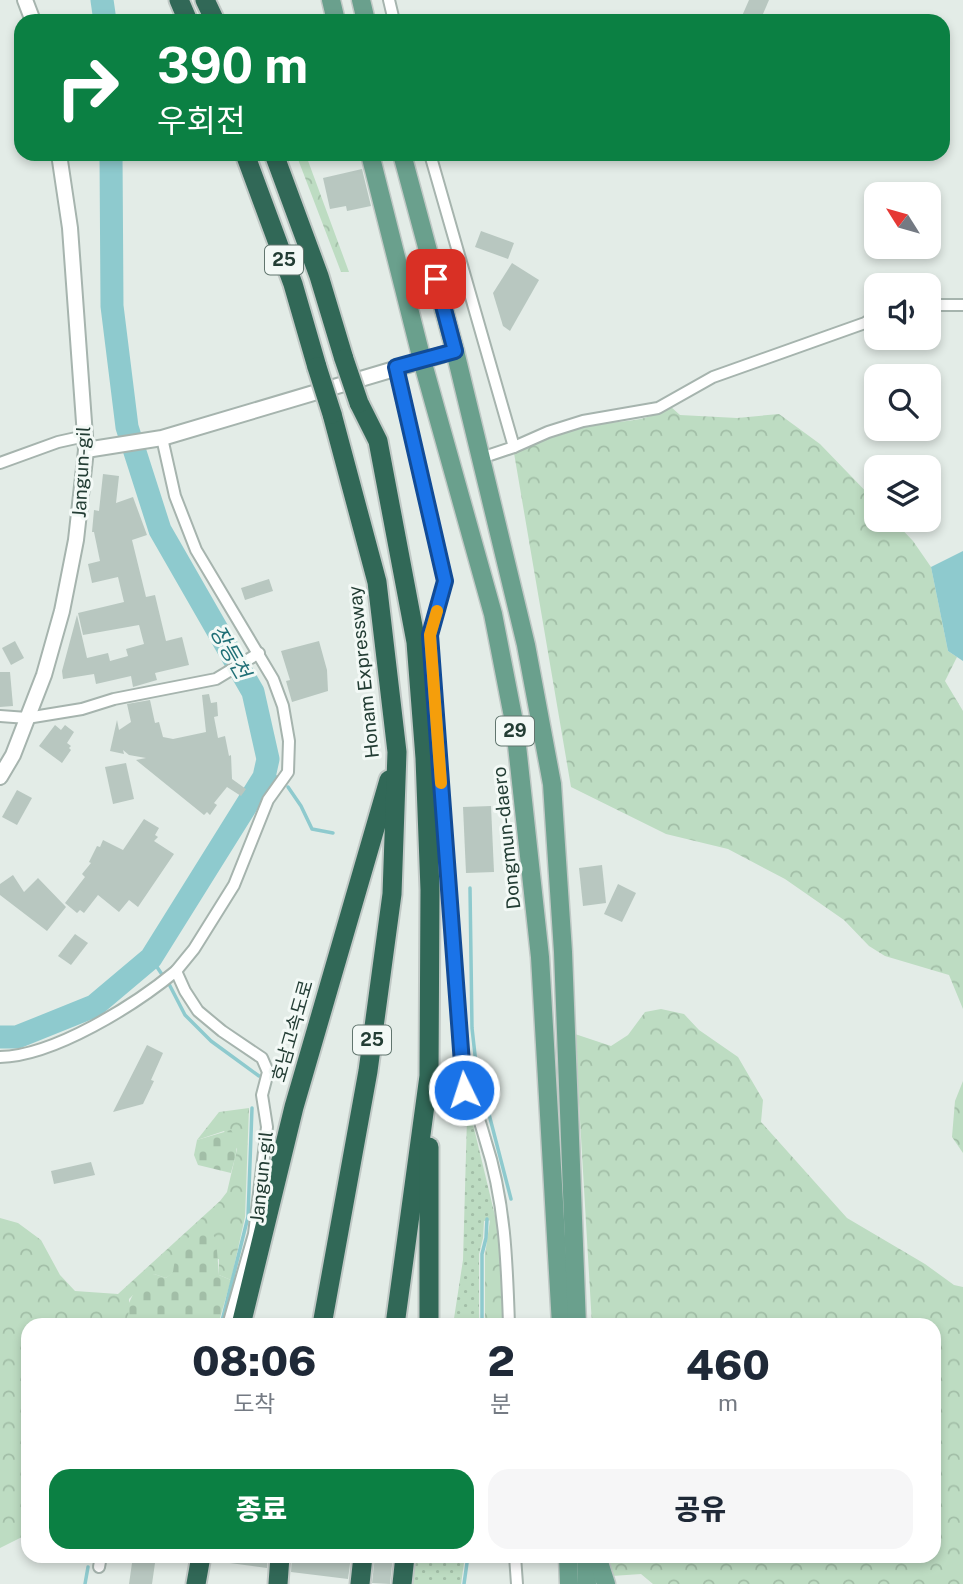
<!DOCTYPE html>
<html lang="ko">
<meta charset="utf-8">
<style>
body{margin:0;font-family:"Public Sans","Noto Sans KR",sans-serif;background:#f6f6f7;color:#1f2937;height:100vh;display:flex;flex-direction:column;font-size:26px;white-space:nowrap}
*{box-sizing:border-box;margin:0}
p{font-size:23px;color:#747a83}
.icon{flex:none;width:38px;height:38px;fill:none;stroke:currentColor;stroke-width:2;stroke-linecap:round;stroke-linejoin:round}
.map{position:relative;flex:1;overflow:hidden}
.details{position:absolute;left:21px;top:1318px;width:920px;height:245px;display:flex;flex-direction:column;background:#fff;border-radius:21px;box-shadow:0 4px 10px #0003}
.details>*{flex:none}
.top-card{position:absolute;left:14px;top:14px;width:936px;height:147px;border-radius:21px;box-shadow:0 4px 10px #0003;background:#0b8043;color:#fff;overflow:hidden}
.needle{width:46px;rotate:307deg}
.tools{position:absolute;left:864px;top:182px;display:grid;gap:14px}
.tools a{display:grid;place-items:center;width:77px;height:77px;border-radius:14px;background:#fff;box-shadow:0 4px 10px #0003;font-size:35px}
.pin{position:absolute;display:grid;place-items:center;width:60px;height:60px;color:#fff;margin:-30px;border-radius:14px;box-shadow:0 4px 10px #0006}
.me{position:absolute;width:77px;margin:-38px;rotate:356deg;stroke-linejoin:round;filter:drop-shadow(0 0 5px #0008)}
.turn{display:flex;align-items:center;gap:24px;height:147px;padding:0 28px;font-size:32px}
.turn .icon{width:91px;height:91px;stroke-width:2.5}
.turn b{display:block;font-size:49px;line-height:60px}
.eta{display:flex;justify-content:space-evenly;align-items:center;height:119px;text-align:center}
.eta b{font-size:42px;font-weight:800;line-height:49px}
.primary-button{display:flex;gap:14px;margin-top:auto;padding:14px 28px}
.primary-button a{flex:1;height:80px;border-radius:21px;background:#0b8043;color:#fff;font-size:28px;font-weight:800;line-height:80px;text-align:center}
.primary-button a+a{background:#f6f6f7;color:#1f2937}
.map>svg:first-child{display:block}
.grass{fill:url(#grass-dots)}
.forest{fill:url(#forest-crowns)}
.cemetery{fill:url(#cemetery-stones)}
.water{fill:#8ecace}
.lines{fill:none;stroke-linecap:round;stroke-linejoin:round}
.stream{stroke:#8ecace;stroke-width:3.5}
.river{stroke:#8ecace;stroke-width:23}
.building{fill:#b8c7c0}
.minor-casing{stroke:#a6b4ae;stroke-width:14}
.tertiary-casing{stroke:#a6b4ae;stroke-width:18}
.primary-casing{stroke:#c1c9c6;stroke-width:21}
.motorway-casing{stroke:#c1c9c6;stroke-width:23}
.minor{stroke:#fff;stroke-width:10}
.tertiary{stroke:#fff;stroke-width:14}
.primary{stroke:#6aa08d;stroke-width:18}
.motorway{stroke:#316857;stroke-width:19}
.motorway-bridge-casing{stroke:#c1c9c6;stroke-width:23;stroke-linecap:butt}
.motorway-bridge{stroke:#316857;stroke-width:19}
.route-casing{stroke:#114b97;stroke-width:18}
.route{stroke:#1a73e8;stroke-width:12}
.slow{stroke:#f59e0b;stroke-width:12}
.labels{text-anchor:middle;stroke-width:6;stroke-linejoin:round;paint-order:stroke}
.shield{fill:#f3f9f6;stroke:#61756e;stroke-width:2}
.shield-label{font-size:18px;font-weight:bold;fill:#233d34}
.street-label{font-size:19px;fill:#233d34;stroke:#f3f9f6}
.water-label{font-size:21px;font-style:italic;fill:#206f76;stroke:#f3f9f6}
</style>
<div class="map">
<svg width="963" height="1584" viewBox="0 0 963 1584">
<defs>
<pattern id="grass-dots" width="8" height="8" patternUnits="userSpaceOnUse" patternTransform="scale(1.75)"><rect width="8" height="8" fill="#bddcc2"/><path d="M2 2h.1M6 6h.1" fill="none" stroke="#a2bea7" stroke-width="1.8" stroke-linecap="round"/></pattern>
<pattern id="forest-crowns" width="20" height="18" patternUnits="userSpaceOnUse" patternTransform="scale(1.75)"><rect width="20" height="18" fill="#bddcc2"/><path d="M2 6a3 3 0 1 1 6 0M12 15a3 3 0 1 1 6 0" fill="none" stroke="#a2bea7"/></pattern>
<pattern id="cemetery-stones" width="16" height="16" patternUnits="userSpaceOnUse" patternTransform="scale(1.75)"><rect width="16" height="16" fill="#bddcc2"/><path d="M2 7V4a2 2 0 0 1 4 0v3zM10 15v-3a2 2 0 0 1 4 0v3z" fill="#a2bea7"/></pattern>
</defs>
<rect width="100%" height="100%" fill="#e3ece7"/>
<!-- grass -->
<g class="grass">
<polygon points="467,1118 472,1120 496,1220 484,1221 483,1238 479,1254 479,1325 453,1325 463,1260"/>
<polygon points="416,1556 465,1556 461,1584 412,1584"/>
</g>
<!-- forest -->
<g class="forest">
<polygon points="296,154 309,154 307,158 349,272 341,272"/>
<path d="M670,406L680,415L737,418L779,414L820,444L877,503V520H893L913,541L931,567L948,651L957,657L945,681L963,711V1009L949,975L885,956L869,946L844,920L785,879L728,849L666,834L571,787L514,453C535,443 557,433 580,427C609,420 646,425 670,406Z"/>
<polygon points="661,1009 684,1014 699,1030 738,1057 763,1100 761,1122 847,1218 925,1264 954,1285 963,1287 963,1584 653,1584 641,1574 612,1576 609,1556 934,1556 934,1325 592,1325 575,1034 611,1046 628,1035 645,1012"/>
<polygon points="963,1081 963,1153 952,1137 955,1101"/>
<polygon points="249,1108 245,1217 231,1280 219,1275 219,1259 174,1272 166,1278 154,1274 129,1299 129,1325 28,1325 28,1480 24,1483 22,1496 28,1502 28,1534 0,1548 0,1218 18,1223 41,1240 60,1275 75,1291 118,1294 220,1201 227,1192 237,1149 224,1131 197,1140 219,1112"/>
<polygon points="490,1220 496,1220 499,1239 504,1325 485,1325 485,1255"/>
</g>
<!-- cemetery -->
<g class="cemetery">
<path d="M231,1130C241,1145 235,1157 231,1173L198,1165L194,1155L197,1140Z"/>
<path d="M202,1227L210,1230L216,1239L219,1275L231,1280L218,1325H129L128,1305L136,1288L148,1276L154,1274L166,1278L173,1272C175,1252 185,1237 202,1227Z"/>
</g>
<!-- water -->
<polygon class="water" points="963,551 963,661 948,651 931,567"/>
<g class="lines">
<!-- stream -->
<g class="stream">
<polyline points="264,777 277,777"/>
<polyline points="288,787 301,806 312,829 333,833"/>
<polyline points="470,888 472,1028 476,1064 511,1199"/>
<polyline points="151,958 163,976"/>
<polyline points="169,984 185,1015 211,1041 259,1076"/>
<polyline points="221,1325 248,1217 252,1108"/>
<polyline points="482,1325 482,1254 486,1238 487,1219"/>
<polyline points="89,1558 89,1556"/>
<polyline points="85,1584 88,1567"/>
<polyline points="464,1584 468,1556"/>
</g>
<!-- river -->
<g class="river">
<polyline points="102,0 105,21"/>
<polyline points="0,1037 17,1037 94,1006 151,958 264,777 268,759 253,692 160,530 127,427 112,306 111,154"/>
</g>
</g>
<!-- building -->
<g class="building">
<polygon points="749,0 769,0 760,21 752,21 742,16"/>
<polygon points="362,169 371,206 347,211 346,206 330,209 323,178"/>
<polygon points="481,231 514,243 508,259 475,247"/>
<polygon points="512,263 539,280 510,331 503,326 493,293"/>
<polygon points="103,474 119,476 116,503 133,497 147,535 132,540 146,597 155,595 166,641 182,637 189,665 155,673 157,680 133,687 131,676 96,684 94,674 63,679 62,671 77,615 87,658 108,653 110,661 128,656 126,649 144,644 139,625 83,635 78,613 124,602 118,577 92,583 88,564 100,561 94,532 92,532 94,510 99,511"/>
<polygon points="269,579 273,591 245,600 241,588"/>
<polygon points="15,641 24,658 11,665 2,648"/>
<polygon points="319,641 327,670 328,691 292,702 286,681 290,680 281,651"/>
<polygon points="0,672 10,672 13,706 0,707"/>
<polygon points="209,694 211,703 217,702 218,716 214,717 218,738 225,736 229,756 231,755 232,779 246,789 241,796 227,787 214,803 217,805 210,815 207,812 204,815 136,760 146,758 129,755 123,750 124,754 110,751 117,720 119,730 131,722 127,704 150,700 155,723 159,722 163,737 173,739 206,732 202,695"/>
<polygon points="55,725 61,730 65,725 74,732 67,743 71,746 69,748 71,750 62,763 39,746"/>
<polygon points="126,763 134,799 113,804 105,767"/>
<polygon points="17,790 32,798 17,825 2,817"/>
<polygon points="491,806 494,872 466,873 463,807"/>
<polygon points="144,819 159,828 155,835 158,837 154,841 174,854 138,907 129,900 119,912 98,895 84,913 80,910 77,913 65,903 85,877 82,874 91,863 89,862 97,846 100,847 103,840 123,850"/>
<polygon points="602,865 606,903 583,906 579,868"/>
<polygon points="13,875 24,892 38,878 66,907 47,931 0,895 0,884"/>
<polygon points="618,884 636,893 622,922 604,914"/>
<polygon points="75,934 88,943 71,965 58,956"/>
<polygon points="147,1045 163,1053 151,1080 154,1081 143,1104 113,1112"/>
<polygon points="91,1162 95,1175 54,1184 51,1171"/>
<polygon points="133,1556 156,1556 152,1584 129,1584"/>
<polygon points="222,1556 268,1556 267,1568 222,1562"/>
<polygon points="292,1556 351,1556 348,1579 291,1572"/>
<polygon points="375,1556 393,1556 390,1584 372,1583"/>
</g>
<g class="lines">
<defs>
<g id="minor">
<polyline points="389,0 394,21"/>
<polyline points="430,154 514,447 481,458"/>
<polyline points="929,305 963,305"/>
<path d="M396,367L445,581L430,635L464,1090C475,1105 480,1121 485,1139C505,1200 507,1261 509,1325"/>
<polyline points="162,438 175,496 196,550 273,679 283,706 289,741 288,772 268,800 234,885 194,949 176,971"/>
<polyline points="514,447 548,432 583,421 658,408 713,377 865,323 877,315"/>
<polyline points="0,463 58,442 85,436"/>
<polyline points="0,716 27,718 82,709 114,699 216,679 259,653"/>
<path d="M0,1057C54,1056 135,1005 176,971L185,991L198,1011L222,1031L262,1058L268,1072L262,1095L267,1127L254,1234L228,1325"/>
<polyline points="515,1556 517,1584"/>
<polyline points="99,1567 101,1556"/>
</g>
<g id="tertiary">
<polyline points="25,0 33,21"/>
<polyline points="86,450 162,438 455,351"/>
<polyline points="0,777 13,755 44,675 62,611 76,540 86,450 70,228 59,154"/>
</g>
<g id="primary">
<polyline points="331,0 336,21"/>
<polyline points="361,0 366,21"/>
<polyline points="370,154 422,360 493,614 515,727 540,957 561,1325"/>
<polyline points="402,154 455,351 526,645 552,784 563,952 577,1325"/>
<polyline points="568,1556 569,1584"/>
<polyline points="586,1556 587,1584"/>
<polyline points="597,1556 606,1584"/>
</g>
<g id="motorway">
<polyline points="179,0 188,21"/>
<polyline points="205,0 215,21"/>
<polyline points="245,154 293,284 317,367"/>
<polyline points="274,154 319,276 344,359"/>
<polyline points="359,403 378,441 416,642 425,758 430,890 429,1076 395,1325"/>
<polyline points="241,1325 294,1107 389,780"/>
<polyline points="322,1325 368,1071 392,894 397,752 377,582 332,414"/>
<polyline points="429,1325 429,1147"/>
<polyline points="196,1584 201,1556"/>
<polyline points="278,1584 280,1556"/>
<polyline points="360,1584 363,1556"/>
<polyline points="402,1584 405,1556"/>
</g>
</defs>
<!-- minor casing -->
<use href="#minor" class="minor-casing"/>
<!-- tertiary casing -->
<use href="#tertiary" class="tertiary-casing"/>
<!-- primary casing -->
<use href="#primary" class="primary-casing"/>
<!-- motorway casing -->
<use href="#motorway" class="motorway-casing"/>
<!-- minor -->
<use href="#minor" class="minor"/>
<!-- tertiary -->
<use href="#tertiary" class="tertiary"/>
<!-- primary -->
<use href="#primary" class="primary"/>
<!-- motorway -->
<use href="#motorway" class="motorway"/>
<defs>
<g id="motorway-bridge">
<polyline points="344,359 359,403"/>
<polyline points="317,367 332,414"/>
</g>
</defs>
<!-- motorway-bridge casing -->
<use href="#motorway-bridge" class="motorway-bridge-casing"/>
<!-- motorway-bridge -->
<use href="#motorway-bridge" class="motorway-bridge"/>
</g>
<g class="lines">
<defs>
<polyline id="route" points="436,279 455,351 396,367 445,581 430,635 464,1090"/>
</defs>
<!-- route casing -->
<use href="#route" class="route-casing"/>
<!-- route -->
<use href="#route" class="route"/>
<!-- slow -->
<polyline class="slow" points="437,611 430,635 441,783"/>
</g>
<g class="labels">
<!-- shield labels -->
<g class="shield">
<rect x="265" y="245.5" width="38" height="29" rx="5"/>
<rect x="496" y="716.5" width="38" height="29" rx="5"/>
<rect x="353" y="1025.5" width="38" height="29" rx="5"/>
</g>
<g class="shield-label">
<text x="284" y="266">25</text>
<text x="515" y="737">29</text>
<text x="372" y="1046">25</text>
</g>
<!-- street labels -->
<g class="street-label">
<text transform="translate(81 472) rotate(-87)" y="7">Jangun-gil</text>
<text transform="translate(363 672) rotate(-96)" y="7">Honam Expressway</text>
<text transform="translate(506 838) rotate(-96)" y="7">Dongmun-daero</text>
<text transform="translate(292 1031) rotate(-74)" y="7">호남고속도로</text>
<text transform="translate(261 1177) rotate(-84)" y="7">Jangun-gil</text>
</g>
<!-- water labels -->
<g class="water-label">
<text transform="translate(230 652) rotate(60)" y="7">장등천</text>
</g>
</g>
</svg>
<div class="tools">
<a><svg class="needle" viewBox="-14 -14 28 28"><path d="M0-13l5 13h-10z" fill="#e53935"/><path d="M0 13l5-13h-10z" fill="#747a83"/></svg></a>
<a><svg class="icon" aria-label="sound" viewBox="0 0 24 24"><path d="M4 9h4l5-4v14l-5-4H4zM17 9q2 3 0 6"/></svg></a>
<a><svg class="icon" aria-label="search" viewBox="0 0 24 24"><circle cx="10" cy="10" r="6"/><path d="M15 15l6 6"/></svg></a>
<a><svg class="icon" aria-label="layers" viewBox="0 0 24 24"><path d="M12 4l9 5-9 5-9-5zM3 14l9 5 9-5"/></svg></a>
</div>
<div class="pin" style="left:436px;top:279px;background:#d93025"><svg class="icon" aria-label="arrive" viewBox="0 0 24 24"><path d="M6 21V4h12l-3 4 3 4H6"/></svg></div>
<svg class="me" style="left:464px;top:1090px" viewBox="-20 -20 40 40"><circle r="17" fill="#1a73e8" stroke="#fff" stroke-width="3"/><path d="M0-11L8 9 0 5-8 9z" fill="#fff"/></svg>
<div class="top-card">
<div class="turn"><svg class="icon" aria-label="right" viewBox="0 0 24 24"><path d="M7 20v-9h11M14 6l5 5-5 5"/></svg><div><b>390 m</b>우회전</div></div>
</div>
<section class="details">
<div class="eta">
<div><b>08:06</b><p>도착</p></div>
<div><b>2</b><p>분</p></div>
<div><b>460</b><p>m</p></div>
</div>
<div class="primary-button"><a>종료</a><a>공유</a></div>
</section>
</div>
